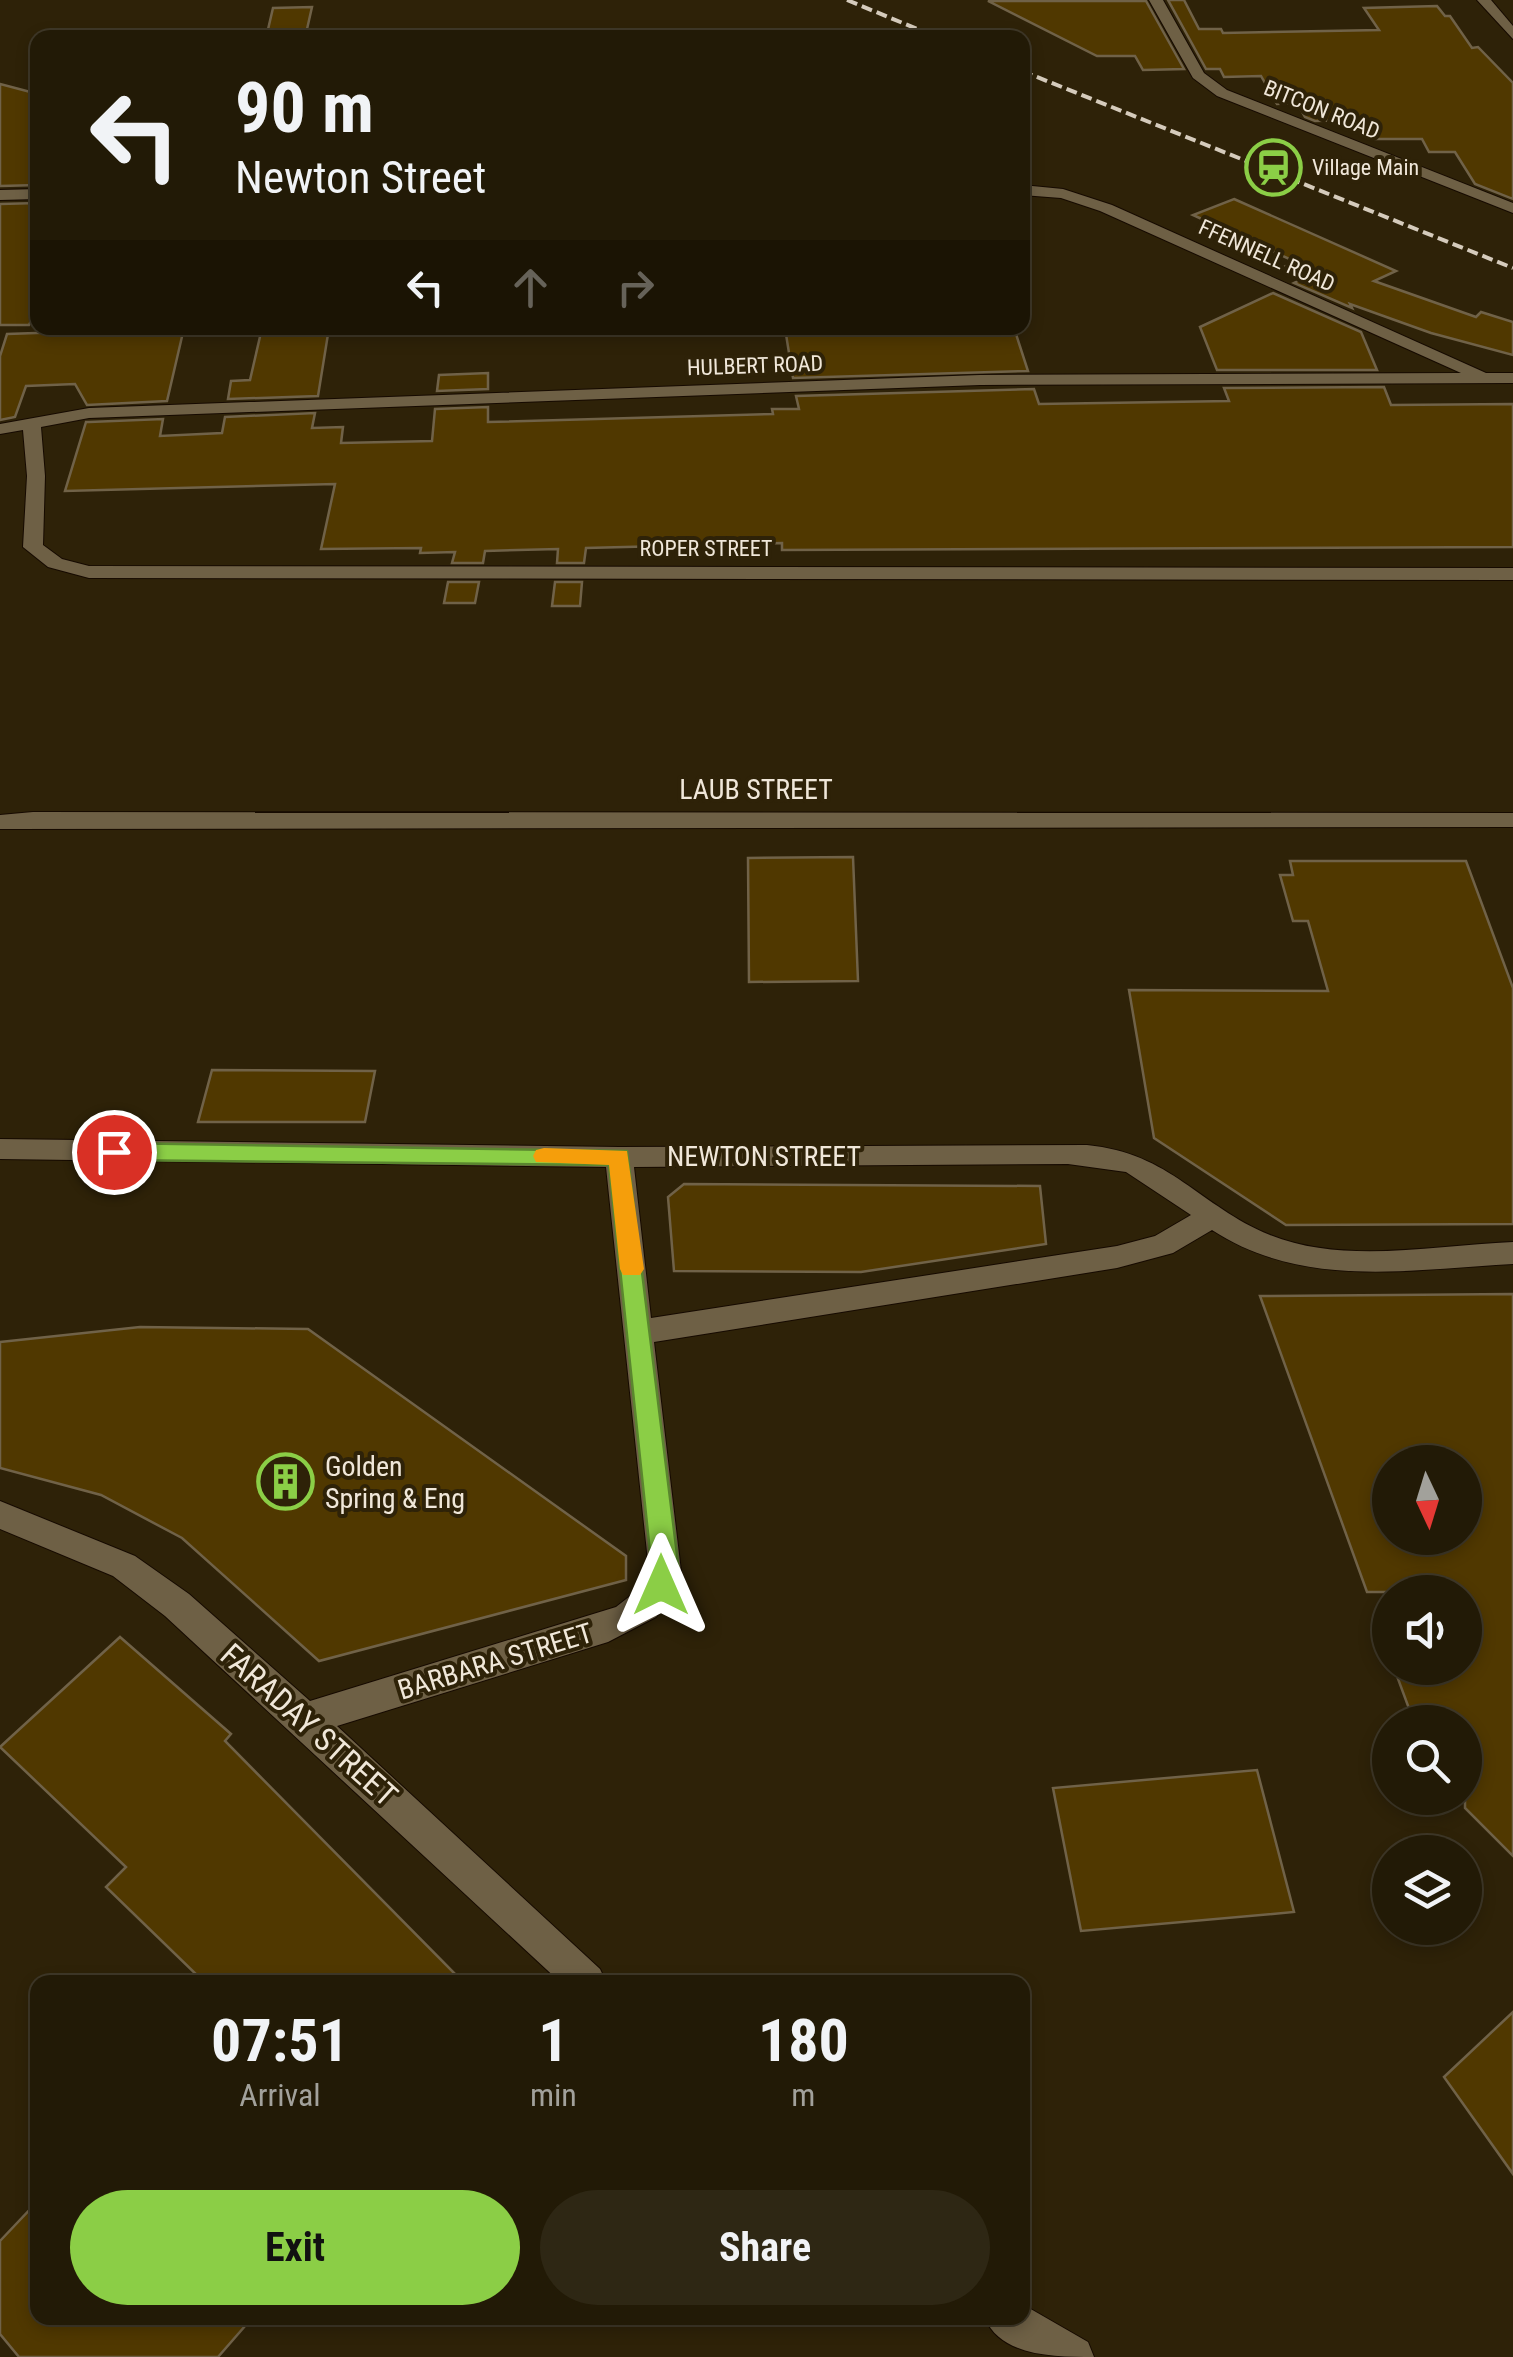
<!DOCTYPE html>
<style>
body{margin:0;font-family:"Roboto Condensed",sans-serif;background:#2e2714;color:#f1f3f6;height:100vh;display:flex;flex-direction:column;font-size:38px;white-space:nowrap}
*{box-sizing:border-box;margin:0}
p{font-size:32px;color:#a2a19b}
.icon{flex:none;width:55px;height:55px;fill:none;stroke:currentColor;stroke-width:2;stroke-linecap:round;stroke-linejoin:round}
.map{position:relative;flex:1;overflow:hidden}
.details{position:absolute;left:30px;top:1975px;width:1000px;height:350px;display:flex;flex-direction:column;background:#221a06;border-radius:20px;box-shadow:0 5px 15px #0003,0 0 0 2px #3f3828}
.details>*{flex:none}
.banner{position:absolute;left:30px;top:30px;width:1000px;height:305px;border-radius:20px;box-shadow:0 5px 15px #0003,0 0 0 2px #3f3828;background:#221a06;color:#f1f3f6;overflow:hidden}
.needle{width:65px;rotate:176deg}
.tools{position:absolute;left:1372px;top:1445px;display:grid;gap:20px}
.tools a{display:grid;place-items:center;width:110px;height:110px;border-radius:50%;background:#221a06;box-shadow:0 5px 15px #0003,0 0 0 2px #3f3828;font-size:50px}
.pin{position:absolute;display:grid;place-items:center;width:85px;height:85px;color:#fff;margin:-42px;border:5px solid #fff;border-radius:50%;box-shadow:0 2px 10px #0007}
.me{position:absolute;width:110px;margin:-55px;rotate:0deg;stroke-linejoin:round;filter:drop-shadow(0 0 8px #0008)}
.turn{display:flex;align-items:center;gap:35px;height:210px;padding:0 40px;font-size:45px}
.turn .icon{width:130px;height:130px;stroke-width:2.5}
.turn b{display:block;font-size:70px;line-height:85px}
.lanes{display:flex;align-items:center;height:95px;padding:0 40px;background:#0003;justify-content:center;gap:50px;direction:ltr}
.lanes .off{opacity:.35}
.eta{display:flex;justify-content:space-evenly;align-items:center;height:170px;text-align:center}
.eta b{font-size:60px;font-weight:700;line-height:70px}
.primary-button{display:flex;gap:20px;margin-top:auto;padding:20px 40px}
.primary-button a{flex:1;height:115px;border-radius:60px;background:#8bce46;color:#111;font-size:40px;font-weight:700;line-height:115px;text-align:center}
.primary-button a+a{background:#2e2714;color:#f1f3f6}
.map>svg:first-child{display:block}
.building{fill:#503800;stroke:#706248;stroke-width:2.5;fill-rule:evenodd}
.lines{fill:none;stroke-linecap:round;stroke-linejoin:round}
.minor-casing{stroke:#160a00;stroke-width:2}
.tertiary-casing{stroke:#160a00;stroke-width:2}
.minor{fill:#6e6045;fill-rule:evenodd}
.tertiary{fill:#6e6045;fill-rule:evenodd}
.rail{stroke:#d5cbbc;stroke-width:4;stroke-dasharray:11 5;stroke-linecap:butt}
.route{fill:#8bce46;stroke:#5a862e;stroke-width:2.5}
.slow{fill:#f59e0b}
.labels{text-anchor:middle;stroke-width:8;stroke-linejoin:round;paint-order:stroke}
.far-street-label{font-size:22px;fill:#f0e7d9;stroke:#2e2208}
.far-poi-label{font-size:22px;fill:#f0e7d9;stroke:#2e2208;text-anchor:start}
.street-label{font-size:28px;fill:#f0e7d9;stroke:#2e2208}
.poi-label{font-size:28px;fill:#f0e7d9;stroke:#2e2208;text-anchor:start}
.near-street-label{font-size:32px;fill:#f0e7d9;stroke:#2e2208}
</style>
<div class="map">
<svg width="1513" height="2357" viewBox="0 0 1513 2357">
<rect width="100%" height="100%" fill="#2e2208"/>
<!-- building -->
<g class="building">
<polygon points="1168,0 1184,0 1199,29 1221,29 1223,33 1379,30 1364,8 1437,6 1445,16 1450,16 1472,48 1478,47 1513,83 1513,199 1475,184 1455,152 1429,152 1422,139 1372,139 1361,120 1315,121 1305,117 1297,103 1277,104 1261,76 1224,77 1220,69 1206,69"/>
<polygon points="988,1 1146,1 1184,69 1143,70 1135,56 1097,56"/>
<polygon points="312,7 305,38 266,38 273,8"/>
<polygon points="0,84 38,94 38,185 0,186"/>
<polygon points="1234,199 1396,271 1374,281 1476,317 1481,312 1513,322 1513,355 1431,333 1350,304 1352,308 1294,283 1308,276 1286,266 1296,262 1193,215"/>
<polygon points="38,203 38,306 29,325 0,325 0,204"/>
<polygon points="1273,293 1361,332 1377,370 1217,370 1200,327"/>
<polygon points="184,328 167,401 87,405 75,384 26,386 15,417 0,420 0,356 7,334"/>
<polygon points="262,328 329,328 318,396 228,399 231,381 250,380"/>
<polygon points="785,328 1014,328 1028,371 793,378"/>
<polygon points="488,373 488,389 437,391 439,375"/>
<polygon points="1384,387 1391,405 1513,404 1513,547 782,550 782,543 586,548 584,563 557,563 558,549 485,551 483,563 452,563 455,552 420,553 421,548 321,549 335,484 65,491 86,422 89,422 163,419 160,436 222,433 225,417 315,413 312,428 343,427 341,443 432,441 435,409 488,407 488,422 773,414 772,409 799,409 796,396 1034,389 1039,404 1229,401 1224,388"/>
<polygon points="448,582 479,582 475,603 444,603"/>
<polygon points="555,582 582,582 580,606 552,606"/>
<polygon points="853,857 858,981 749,982 748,858"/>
<polygon points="1290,861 1466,861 1513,988 1513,1224 1286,1225 1154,1138 1129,990 1328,991 1308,921 1293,921 1280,875 1293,875"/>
<polygon points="212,1070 375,1071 365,1122 198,1122"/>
<polygon points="684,1184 1040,1186 1046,1244 861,1272 674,1271 668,1197"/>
<path d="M1513,1294V1856L1465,1808V1722H1414L1394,1668H1465V1592H1367L1260,1296ZM1390,1462H1465V1538H1390Z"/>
<polygon points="140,1327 308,1329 626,1556 626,1580 319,1661 182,1538 101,1495 0,1468 0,1342"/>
<polygon points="120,1637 231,1734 225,1741 463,1982 204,1982 106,1887 126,1867 0,1747"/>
<polygon points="1257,1770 1294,1912 1081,1931 1053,1788"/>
<polygon points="1513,2012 1513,2174 1444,2077"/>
<polygon points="38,2201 38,2318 252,2318 218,2357 19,2357 0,2334 0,2241"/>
</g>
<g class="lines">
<defs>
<g id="minor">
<polygon points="1149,0 1163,0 1204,73 1227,90 1513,203 1513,213 1217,96 1193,78"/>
<polygon points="1022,185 1063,189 1112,205 1486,373 1513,373 1513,383 980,385 89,418 41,427 45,476 43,545 62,559 89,566 1513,568 1513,580 89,578 48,567 23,547 27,476 23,430 0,434 0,424 89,408 980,375 1461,373 1100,211 1061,198 1022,195"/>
<polygon points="38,189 38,199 0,200 0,190"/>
<polygon points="33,812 1513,813 1513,827 0,829 0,815"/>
<path d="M0,1139L619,1147L1087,1145C1171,1153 1199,1206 1270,1235C1345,1265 1435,1245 1513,1242V1264C1411,1269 1304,1290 1212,1230L1173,1253L1117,1268L654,1342L681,1571L668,1602L656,1617L608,1642L337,1726L600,1969L606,1982H560L165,1616L113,1576L0,1529V1501L135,1556L189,1594L310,1701L616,1607L639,1589L649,1571L606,1167L0,1159ZM1068,1164L1126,1172L1191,1215L1155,1236L1117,1246L651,1318L634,1167Z"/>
<path d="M1022,2304L1088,2342L1094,2357C1056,2357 1001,2357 985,2318H1022Z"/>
</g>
<polygon id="tertiary" points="1477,0 1491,0 1513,26 1513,39"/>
</defs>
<!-- minor casing -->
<use href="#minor" class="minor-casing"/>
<!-- tertiary casing -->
<use href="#tertiary" class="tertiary-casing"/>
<!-- minor -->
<use href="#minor" class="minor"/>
<!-- tertiary -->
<use href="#tertiary" class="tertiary"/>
<!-- rail -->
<g class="rail">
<polyline points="847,0 939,38"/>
<polyline points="1022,71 1513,268"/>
</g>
</g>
<!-- route -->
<polygon class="route" points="114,1143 627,1151 679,1571 671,1593 661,1597 652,1593 648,1585 652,1571 609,1165 114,1160 103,1152"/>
<!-- slow -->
<polygon class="slow" points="544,1148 627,1151 644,1269 640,1275 623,1275 620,1269 609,1165 536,1162 533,1156 536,1150"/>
<!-- icons -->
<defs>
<symbol id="station-ring" viewBox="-11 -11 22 22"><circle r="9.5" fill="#2e2208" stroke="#8bce46" stroke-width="1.5"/><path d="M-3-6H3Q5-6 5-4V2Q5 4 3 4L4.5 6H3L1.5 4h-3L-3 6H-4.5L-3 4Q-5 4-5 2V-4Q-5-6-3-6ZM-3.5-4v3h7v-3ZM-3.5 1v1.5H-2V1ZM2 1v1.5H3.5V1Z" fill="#8bce46"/></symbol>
<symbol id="building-ring" viewBox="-11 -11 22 22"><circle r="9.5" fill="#2e2208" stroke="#8bce46" stroke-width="1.5"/><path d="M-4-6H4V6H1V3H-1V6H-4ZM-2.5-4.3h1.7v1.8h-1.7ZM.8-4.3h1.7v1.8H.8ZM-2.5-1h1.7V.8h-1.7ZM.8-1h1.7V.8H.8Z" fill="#8bce46"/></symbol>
</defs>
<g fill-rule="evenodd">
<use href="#station-ring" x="1242" y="136" width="63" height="63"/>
<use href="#building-ring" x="254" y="1450" width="63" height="63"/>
</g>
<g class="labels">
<!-- far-street labels -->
<g class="far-street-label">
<text transform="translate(1322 109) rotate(22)" y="8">BITCON ROAD</text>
<text transform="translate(1267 255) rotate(24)" y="8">FFENNELL ROAD</text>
<text transform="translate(755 365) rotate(-2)" y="8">HULBERT ROAD</text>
<text x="706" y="556">ROPER STREET</text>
</g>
<!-- far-poi labels -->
<g class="far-poi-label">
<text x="1312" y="175">Village Main</text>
</g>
<!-- street labels -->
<g class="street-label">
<text x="756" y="799">LAUB STREET</text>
<text x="764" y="1166">NEWTON STREET</text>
<text transform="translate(495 1661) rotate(-17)" y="10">BARBARA STREET</text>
</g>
<!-- poi labels -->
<g class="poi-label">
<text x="325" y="1476">Golden<tspan x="325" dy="32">Spring &amp; Eng</tspan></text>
</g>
<!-- near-street labels -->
<g class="near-street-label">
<text transform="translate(309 1725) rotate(42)" y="11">FARADAY STREET</text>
</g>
</g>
</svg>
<div class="tools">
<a><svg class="needle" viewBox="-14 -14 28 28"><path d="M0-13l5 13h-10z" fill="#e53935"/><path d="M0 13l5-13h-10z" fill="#a2a19b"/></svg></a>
<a><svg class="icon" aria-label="sound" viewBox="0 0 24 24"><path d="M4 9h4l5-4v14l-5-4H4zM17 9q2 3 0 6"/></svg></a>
<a><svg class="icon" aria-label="search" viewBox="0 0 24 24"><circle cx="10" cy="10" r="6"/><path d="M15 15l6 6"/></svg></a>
<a><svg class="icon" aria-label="layers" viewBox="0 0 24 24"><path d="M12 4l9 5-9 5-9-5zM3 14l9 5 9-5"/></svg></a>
</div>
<div class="pin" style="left:114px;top:1152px;background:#d93025"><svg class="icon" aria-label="arrive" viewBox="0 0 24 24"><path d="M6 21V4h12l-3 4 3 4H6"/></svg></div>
<svg class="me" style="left:661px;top:1585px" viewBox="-20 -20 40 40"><path d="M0-17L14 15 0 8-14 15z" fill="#8bce46" stroke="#fff" stroke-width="4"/></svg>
<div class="banner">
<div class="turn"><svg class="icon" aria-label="left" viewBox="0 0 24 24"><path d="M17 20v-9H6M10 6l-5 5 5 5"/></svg><div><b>90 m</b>Newton Street</div></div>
<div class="lanes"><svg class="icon" aria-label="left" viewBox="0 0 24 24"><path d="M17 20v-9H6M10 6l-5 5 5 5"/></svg><svg class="icon off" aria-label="ahead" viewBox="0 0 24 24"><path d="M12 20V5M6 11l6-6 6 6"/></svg><svg class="icon off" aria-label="right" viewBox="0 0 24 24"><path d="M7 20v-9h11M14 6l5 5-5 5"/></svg></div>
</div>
<section class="details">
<div class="eta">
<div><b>07:51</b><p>Arrival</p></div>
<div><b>1</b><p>min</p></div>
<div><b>180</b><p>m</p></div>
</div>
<div class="primary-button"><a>Exit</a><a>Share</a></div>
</section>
</div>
